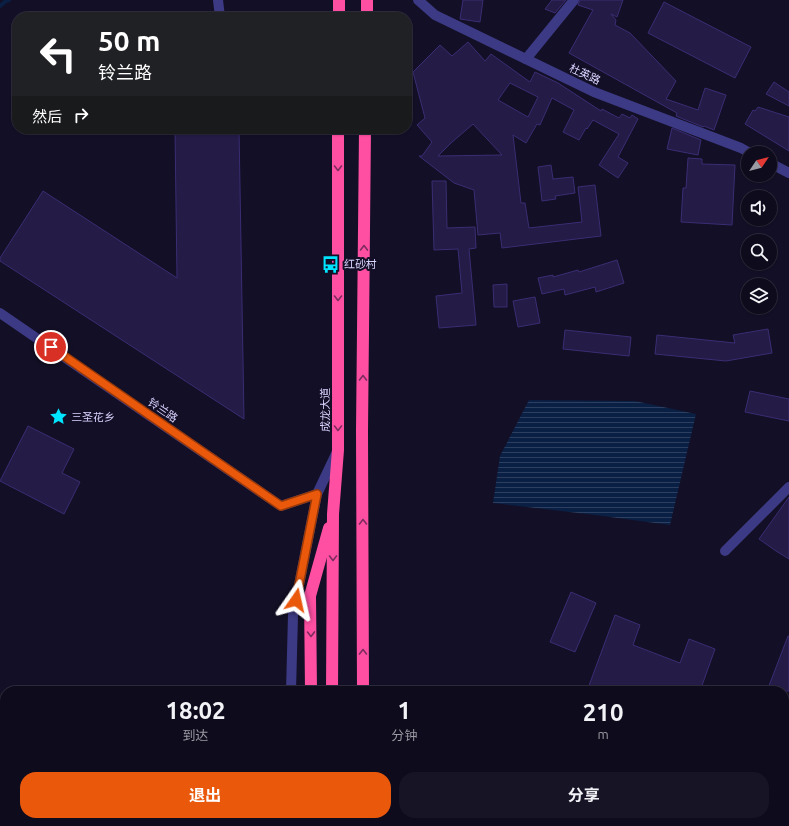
<!DOCTYPE html>
<html lang="zh">
<meta charset="utf-8">
<style>
body{margin:0;font-family:Ubuntu,"Noto Sans SC",sans-serif;background:#171425;color:#f1f3f6;height:100vh;display:flex;flex-direction:column;font-size:15px;white-space:nowrap}
*{box-sizing:border-box;margin:0}
p{font-size:13px;color:#9b9ba3}
.icon{flex:none;width:22px;height:22px;fill:none;stroke:currentColor;stroke-width:2;stroke-linecap:round;stroke-linejoin:round}
.map{position:relative;flex:1;overflow:hidden}
.sheet{position:absolute;left:0px;top:686px;width:789px;height:140px;display:flex;flex-direction:column;background:#0e0b1c;border-radius:16px 16px 0 0;box-shadow:0 1px 3px #0004,0 0 0 1px #2e2b3b}
.sheet>*{flex:none}
.top-card{position:absolute;left:12px;top:12px;width:400px;height:122px;border-radius:16px;box-shadow:0 1px 3px #0004,0 0 0 1px #2e2b3b;background:#202124;color:#fff;overflow:hidden}
.needle{width:26px;rotate:55deg}
.buttons{position:absolute;left:741px;top:146px;display:grid;gap:8px}
.buttons a{display:grid;place-items:center;width:36px;height:36px;border-radius:50%;background:#0e0b1c;box-shadow:0 1px 3px #0004,0 0 0 1px #2e2b3b;font-size:20px}
.pin{position:absolute;display:grid;place-items:center;width:34px;height:34px;color:#fff;margin:-17px;border:2px solid #fff;border-radius:50%;box-shadow:0 1px 4px #0007}
.me{position:absolute;width:44px;margin:-22px;rotate:11deg;stroke-linejoin:round;filter:drop-shadow(0 0 3px #0008)}
.turn{display:flex;align-items:center;gap:14px;height:84px;padding:0 20px;font-size:18px}
.turn .icon{width:52px;height:52px;stroke-width:2.5}
.turn b{display:block;font-size:28px;line-height:34px}
.then{display:flex;align-items:center;height:38px;padding:0 20px;background:#0003;gap:8px;font-size:15px}
.eta{display:flex;justify-content:space-evenly;align-items:center;height:68px;text-align:center}
.eta b{font-size:24px;font-weight:700;line-height:28px}
.cta{display:flex;gap:8px;margin-top:auto;padding:8px 20px}
.cta a{flex:1;height:46px;border-radius:16px;background:#ea580c;color:#fff;font-size:16px;font-weight:700;line-height:46px;text-align:center}
.cta a+a{background:#171425;color:#f1f3f6}
.map>svg:first-child{display:block}
.water{fill:url(#water-rules)}
.lines{fill:none;stroke-linecap:round;stroke-linejoin:round}
.stream{stroke:#0a1f44;stroke-width:4}
.building{fill:#241b47;stroke:#3b2d73;fill-rule:evenodd}
.minor{stroke:#3d3a85;stroke-width:10}
.highway{stroke:#ff4fa3;stroke-width:12}
.oneway{stroke:#7d2c5e}
.route-casing{stroke:#983908;stroke-width:10}
.route{stroke:#ea580c;stroke-width:7}
.labels{text-anchor:middle;stroke-width:4;stroke-linejoin:round;paint-order:stroke}
.street-label{font-size:11px;fill:#d9d4ff;stroke:#130f26}
.poi-label{font-size:11px;fill:#d9d4ff;stroke:#130f26;text-anchor:start}
</style>
<div class="map">
<svg width="789" height="826" viewBox="0 0 789 826">
<defs>
<pattern id="water-rules" width="6" height="5" patternUnits="userSpaceOnUse"><rect width="6" height="5" fill="#0a1f44"/><path d="M0 2.5h6" fill="none" stroke="#2d3f60"/></pattern>
</defs>
<rect width="100%" height="100%" fill="#130f26"/>
<!-- water -->
<g class="water">
<polygon points="529,400 635,401 696,414 670,525 595,515 493,503 500,456"/>
<polygon points="0,768 5,775 5,821 34,821 32,826 0,826"/>
</g>
<g class="lines">
<!-- stream -->
<polyline class="stream" points="0,6 6,1 9,0"/>
</g>
<!-- building -->
<g class="building">
<polygon points="463,0 483,0 480,22 460,19"/>
<polygon points="552,0 566,0 555,13 545,9"/>
<polygon points="580,0 623,0 617,17 611,14 616,20 615,25 630,33 676,81 666,99 698,110 705,88 726,95 714,130 704,126 703,127 676,116 677,113 569,53 593,10 578,5"/>
<polygon points="664,2 751,47 735,78 648,33"/>
<path d="M468,42L485,61L491,54L530,82L535,72L558,83L601,111L602,109L619,118L622,114L630,118L632,115L638,119L618,157L628,163L618,178L599,165L619,134L593,120L587,129L586,128L579,140L563,132L574,110L552,98L540,125L537,124L526,143L513,135L521,203H525L529,228L582,222L578,187L595,185L601,236L502,248L500,233L478,235L474,190L454,183L419,156H422L432,142L417,125L425,118L413,72L440,45L452,56ZM510,83L538,97L528,117L498,100ZM473,124L502,155L438,156L451,143Z"/>
<polygon points="774,82 789,92 789,106 766,94"/>
<polygon points="758,107 789,117 789,151 745,124 753,110 755,111"/>
<polygon points="672,128 701,140 698,155 667,149"/>
<polygon points="175,129 239,129 244,419 0,261 0,258 43,191 177,278"/>
<polygon points="688,158 702,159 702,164 735,165 732,225 681,222 683,188 686,188"/>
<polygon points="551,165 553,179 573,177 575,193 555,196 556,199 542,201 538,167"/>
<polygon points="432,181 446,181 447,228 475,227 476,248 469,249 476,325 439,328 436,296 462,293 458,249 434,250"/>
<polygon points="617,260 624,283 596,292 595,287 565,295 564,289 542,294 538,278 553,275 553,277 578,270 579,272"/>
<polygon points="507,284 507,307 494,307 493,285"/>
<polygon points="535,297 540,323 518,327 513,301"/>
<polygon points="768,329 772,353 726,361 655,354 657,335 735,343 733,335"/>
<polygon points="565,330 631,337 629,356 563,349"/>
<polygon points="750,391 789,399 789,421 745,412"/>
<polygon points="28,426 74,449 62,473 80,482 64,514 0,481"/>
<polygon points="789,497 789,559 776,551 759,539"/>
<polygon points="571,592 596,603 575,652 550,642"/>
<polygon points="615,615 640,625 633,645 680,663 689,639 715,649 700,691 587,691"/>
<polygon points="788,636 789,636 789,691 767,691"/>
</g>
<g class="lines">
<!-- minor -->
<g class="minor">
<polyline points="218,0 220,17"/>
<polyline points="418,0 435,15 594,92 741,148 750,153"/>
<polyline points="526,59 574,0"/>
<polyline points="770,163 789,173"/>
<polyline points="0,313 281,506 317,494"/>
<polyline points="725,551 789,487"/>
<polyline points="291,691 293,615 317,494 336,454"/>
<polyline points="400,691 412,691"/>
<polyline points="288,826 288,821"/>
</g>
<!-- highway -->
<g class="highway">
<polyline points="339,17 339,0"/>
<polyline points="367,17 367,0"/>
<polyline points="311,691 310,596 329,528"/>
<polyline points="332,691 333,514 338,450 338,129"/>
<polyline points="363,691 362,431 365,129"/>
<polyline points="312,821 313,826"/>
<polyline points="331,826 331,821"/>
<polyline points="362,826 362,821"/>
</g>
</g>
<!-- one-way arrows -->
<defs><path id="oneway-chevron" d="M-2-3.5L2.5 0L-2 3.5" fill="none" stroke-width="1.6" stroke-linecap="round" stroke-linejoin="round"/></defs>
<g class="oneway">
<use href="#oneway-chevron" transform="translate(338 168) rotate(90)"/>
<use href="#oneway-chevron" transform="translate(364 248) rotate(-89)"/>
<use href="#oneway-chevron" transform="translate(338 298) rotate(90)"/>
<use href="#oneway-chevron" transform="translate(363 378) rotate(-89)"/>
<use href="#oneway-chevron" transform="translate(338 428) rotate(90)"/>
<use href="#oneway-chevron" transform="translate(363 522) rotate(-90)"/>
<use href="#oneway-chevron" transform="translate(333 558) rotate(90)"/>
<use href="#oneway-chevron" transform="translate(311 634) rotate(89)"/>
<use href="#oneway-chevron" transform="translate(363 652) rotate(-90)"/>
</g>
<g class="lines">
<defs>
<polyline id="route" points="51,347 281,506 317,494 296,600"/>
</defs>
<!-- route casing -->
<use href="#route" class="route-casing"/>
<!-- route -->
<use href="#route" class="route"/>
</g>
<!-- icons -->
<defs>
<symbol id="bus-bare" viewBox="-9 -9 18 18"><path d="M-5-6H5V4H4V6H2V4H-2V6H-4V4H-5ZM-3.5-4V0h7V-4ZM-3.5 1.2v1.5H-2V1.2ZM2 1.2v1.5H3.5V1.2Z" fill="#00e5ff" stroke="#130f26" stroke-width="2.5" paint-order="stroke"/></symbol>
<symbol id="sight-bare" viewBox="-9 -9 18 18"><path d="M0-6L1.8-2.2L6-1.7L2.9 1.2L3.7 5.4L0 3.3L-3.7 5.4L-2.9 1.2L-6-1.7L-1.8-2.2Z" fill="#00e5ff" stroke="#130f26" stroke-width="2.5" paint-order="stroke"/></symbol>
</defs>
<g fill-rule="evenodd">
<use href="#bus-bare" x="318" y="252" width="25" height="25"/>
<use href="#sight-bare" x="46" y="404" width="25" height="25"/>
</g>
<g class="labels">
<!-- street labels -->
<g class="street-label">
<text transform="translate(585 74) rotate(25)" y="4">杜英路</text>
<text transform="translate(163 410) rotate(34)" y="4">铃兰路</text>
<text transform="translate(325 410) rotate(-90)" y="4">成龙大道</text>
</g>
<!-- poi labels -->
<g class="poi-label">
<text x="344" y="268">红砂村</text>
<text x="71" y="421">三圣花乡</text>
</g>
</g>
</svg>
<div class="buttons">
<a><svg class="needle" viewBox="-14 -14 28 28"><path d="M0-13l5 13h-10z" fill="#e53935"/><path d="M0 13l5-13h-10z" fill="#9b9ba3"/></svg></a>
<a><svg class="icon" aria-label="sound" viewBox="0 0 24 24"><path d="M4 9h4l5-4v14l-5-4H4zM17 9q2 3 0 6"/></svg></a>
<a><svg class="icon" aria-label="search" viewBox="0 0 24 24"><circle cx="10" cy="10" r="6"/><path d="M15 15l6 6"/></svg></a>
<a><svg class="icon" aria-label="layers" viewBox="0 0 24 24"><path d="M12 4l9 5-9 5-9-5zM3 14l9 5 9-5"/></svg></a>
</div>
<div class="pin" style="left:51px;top:347px;background:#d93025"><svg class="icon" aria-label="arrive" viewBox="0 0 24 24"><path d="M6 21V4h12l-3 4 3 4H6"/></svg></div>
<svg class="me" style="left:296px;top:600px" viewBox="-20 -20 40 40"><path d="M0-17L14 15 0 8-14 15z" fill="#ea580c" stroke="#fff" stroke-width="4"/></svg>
<div class="top-card">
<div class="turn"><svg class="icon" aria-label="left" viewBox="0 0 24 24"><path d="M17 20v-9H6M10 6l-5 5 5 5"/></svg><div><b>50 m</b>铃兰路</div></div>
<div class="then">然后<svg class="icon" aria-label="right" viewBox="0 0 24 24"><path d="M7 20v-9h11M14 6l5 5-5 5"/></svg></div>
</div>
<section class="sheet">
<div class="eta">
<div><b>18:02</b><p>到达</p></div>
<div><b>1</b><p>分钟</p></div>
<div><b>210</b><p>m</p></div>
</div>
<div class="cta"><a>退出</a><a>分享</a></div>
</section>
</div>
